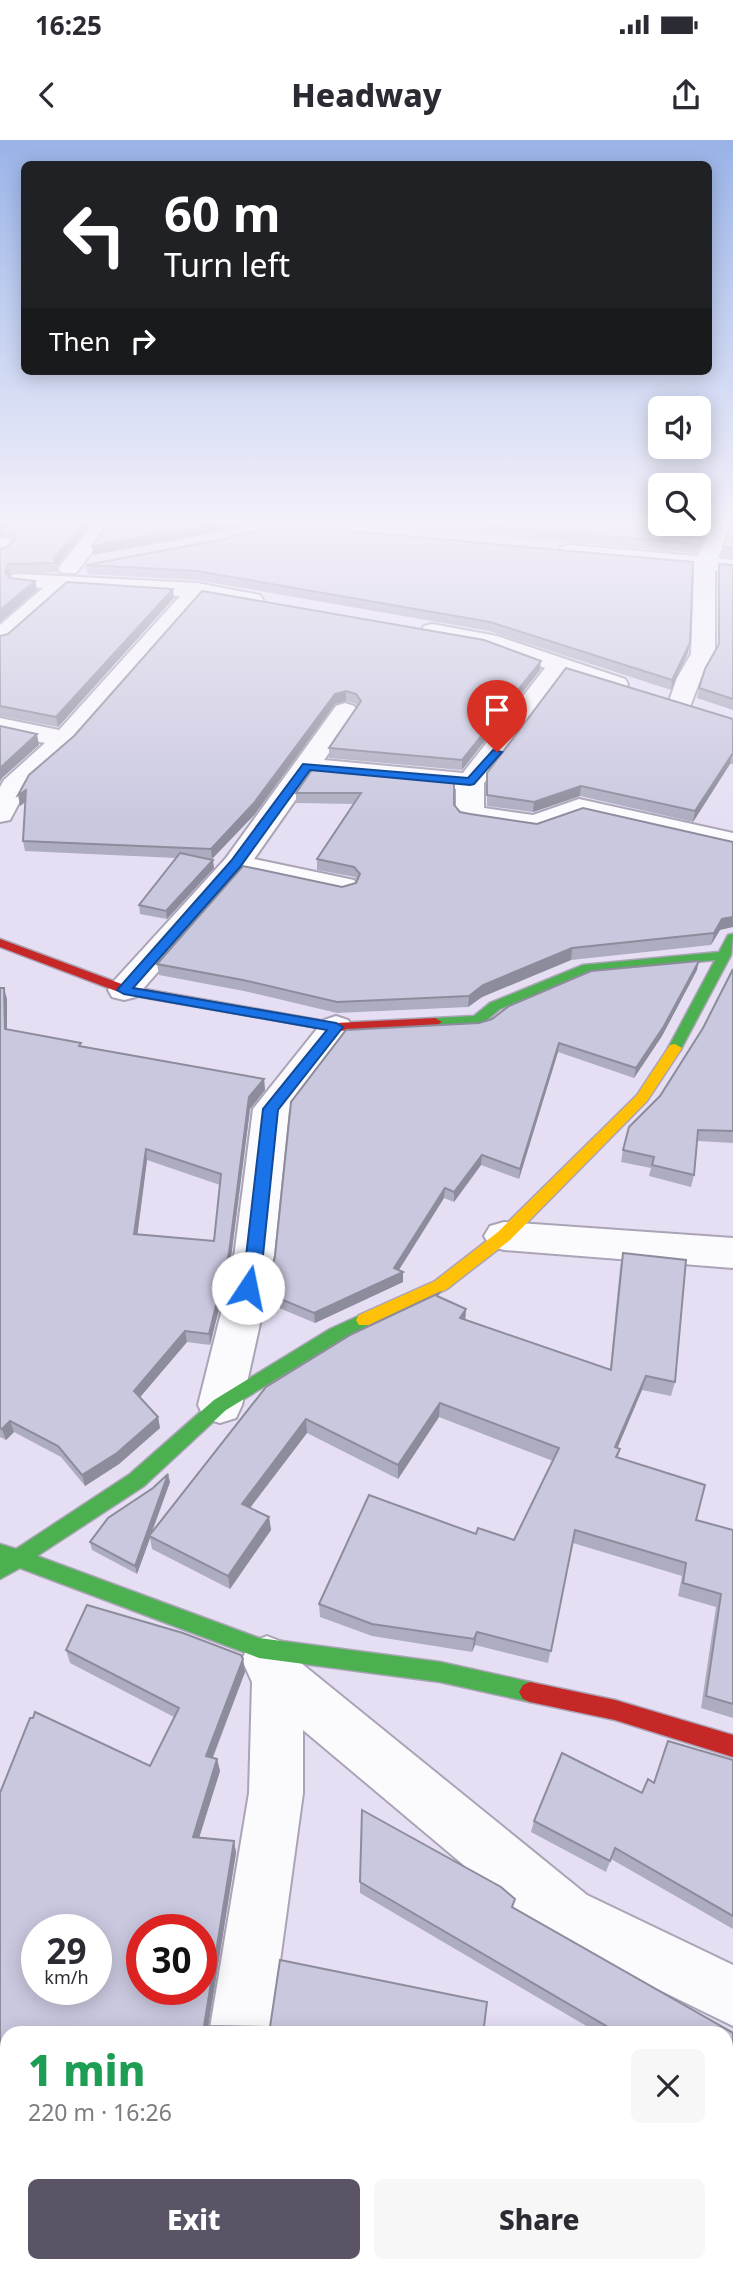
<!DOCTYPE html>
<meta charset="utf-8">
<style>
body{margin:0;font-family:"Noto Sans",sans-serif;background:#f7f7f7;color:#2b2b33;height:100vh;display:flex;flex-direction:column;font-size:26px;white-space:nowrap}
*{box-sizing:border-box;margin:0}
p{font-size:23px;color:#7c7c81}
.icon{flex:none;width:38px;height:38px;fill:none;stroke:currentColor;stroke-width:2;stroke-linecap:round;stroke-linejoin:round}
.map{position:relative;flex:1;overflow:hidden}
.drawer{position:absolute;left:0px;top:1886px;width:733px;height:247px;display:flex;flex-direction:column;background:#fff;border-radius:21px 21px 0 0;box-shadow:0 4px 18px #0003}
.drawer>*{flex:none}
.guide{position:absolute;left:21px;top:21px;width:691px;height:214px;border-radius:10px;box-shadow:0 4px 18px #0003;background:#202124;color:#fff;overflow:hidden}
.buttons{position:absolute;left:648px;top:256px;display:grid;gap:14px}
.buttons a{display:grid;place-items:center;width:63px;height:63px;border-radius:10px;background:#fff;box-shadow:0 4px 18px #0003;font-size:35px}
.speed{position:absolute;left:21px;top:1774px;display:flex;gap:14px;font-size:35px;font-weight:700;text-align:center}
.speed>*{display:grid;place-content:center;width:91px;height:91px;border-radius:50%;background:#fff;box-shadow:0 4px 18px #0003;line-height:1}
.speed small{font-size:18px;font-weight:400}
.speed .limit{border:10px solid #d22;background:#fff;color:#111}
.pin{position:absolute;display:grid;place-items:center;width:60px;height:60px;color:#fff;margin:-72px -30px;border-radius:50% 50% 50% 0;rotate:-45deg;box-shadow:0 0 7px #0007}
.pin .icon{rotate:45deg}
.me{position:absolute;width:77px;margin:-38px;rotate:11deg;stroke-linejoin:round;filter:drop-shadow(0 0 5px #0008)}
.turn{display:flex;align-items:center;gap:24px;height:147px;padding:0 28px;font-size:32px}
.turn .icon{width:91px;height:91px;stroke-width:2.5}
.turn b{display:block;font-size:49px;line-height:60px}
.then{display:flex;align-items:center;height:66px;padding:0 28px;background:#0003;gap:14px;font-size:26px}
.round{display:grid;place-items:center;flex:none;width:74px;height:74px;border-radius:10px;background:#f7f7f7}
.head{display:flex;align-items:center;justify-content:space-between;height:119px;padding:0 28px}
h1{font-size:42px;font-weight:800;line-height:52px;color:#1e9e55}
.action{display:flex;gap:14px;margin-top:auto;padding:14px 28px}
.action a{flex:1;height:80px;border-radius:10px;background:#5a5466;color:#fff;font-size:28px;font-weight:800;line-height:80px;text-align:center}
.action a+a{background:#f7f7f7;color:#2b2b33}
.status{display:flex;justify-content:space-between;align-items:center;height:49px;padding:0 35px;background:#fff;direction:ltr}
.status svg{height:19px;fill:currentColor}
header{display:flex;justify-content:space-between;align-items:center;height:91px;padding:0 28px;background:#fff;font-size:32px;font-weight:800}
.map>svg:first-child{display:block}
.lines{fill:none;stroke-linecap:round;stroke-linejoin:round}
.street-casing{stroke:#aaa4b6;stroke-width:4}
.fast-casing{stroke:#aaa4b6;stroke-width:3}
.slow-casing{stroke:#aaa4b6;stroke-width:3}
.jam-casing{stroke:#aaa4b6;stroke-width:3}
.street{fill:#fbfafd;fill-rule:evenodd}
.fast{fill:#4caf50;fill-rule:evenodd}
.slow{fill:#ffc107;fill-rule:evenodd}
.jam{fill:#c62828;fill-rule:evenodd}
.wall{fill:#aeacc0;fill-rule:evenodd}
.shaded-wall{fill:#8d8c9c}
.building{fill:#cac8df;stroke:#8d8c9c;stroke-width:2;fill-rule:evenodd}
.route{fill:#1a73e8;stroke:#114b97;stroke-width:2}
</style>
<div class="status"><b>16:25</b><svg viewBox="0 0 49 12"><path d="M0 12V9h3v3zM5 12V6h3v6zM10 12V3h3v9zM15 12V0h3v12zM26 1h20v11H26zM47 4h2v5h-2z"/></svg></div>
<header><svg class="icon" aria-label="back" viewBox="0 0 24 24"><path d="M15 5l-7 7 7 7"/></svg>Headway<svg class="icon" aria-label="share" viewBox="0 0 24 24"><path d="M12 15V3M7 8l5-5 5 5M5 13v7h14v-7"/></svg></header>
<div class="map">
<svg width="733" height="2132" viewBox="0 0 733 2132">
<rect width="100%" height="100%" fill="#e6dff4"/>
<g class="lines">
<defs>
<g id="street">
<polygon points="93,384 113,384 76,433 62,433 58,429"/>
<polygon points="713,384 733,384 718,418 733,420 733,432 715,431 715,514 701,538 689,569 680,571 671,569 668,564 677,538 691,514 694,429 568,417 561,415 558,411 561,407 568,405 698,416"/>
<polygon points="6,398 13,400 16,404 7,415 0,417 0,399"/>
<polygon points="20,434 197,443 260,455 263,460 260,465 252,467 202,457 74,604 29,644 10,680 0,682 0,647 4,640 45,603 0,594 0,578 59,590 180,456 68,449 8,502 0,504 0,485 43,448 12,445 9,440 12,435"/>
<polygon points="432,484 497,496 625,539 628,544 625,549 616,551 565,535 484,643 484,668 533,675 579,659 733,693 733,711 581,676 536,692 470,682 460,680 456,674 456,649 313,635 254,719 354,740 358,746 354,752 343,755 243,734 136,857 124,860 112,857 108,850 112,843 226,718 336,566 345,563 354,566 358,571 324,620 463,633 545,528 484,507 424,496 421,491 424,486"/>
<polygon points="336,876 348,880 353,887 289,971 273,1125 242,1265 236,1278 220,1283 204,1278 198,1265 233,1125 253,969 324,880"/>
<polygon points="504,1082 733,1098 733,1128 504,1110 490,1106 484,1096 490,1086"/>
<polygon points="267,1496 285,1503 296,1519 587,1755 733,1825 733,1886 547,1795 303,1590 303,1653 270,1894 209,1894 249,1653 252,1542 242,1520 249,1503"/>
<polygon points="159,2126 227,2126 226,2132 158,2132"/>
</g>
<g id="fast">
<polygon points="733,794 731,815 680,911 670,911 668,908 715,820 585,833 500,869 483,883 435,886 428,882 435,878 474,876 490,863 583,825 719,812 728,795"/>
<polygon points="365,1173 371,1175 374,1180 371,1185 342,1199 226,1270 144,1346 37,1416 259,1498 440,1522 530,1542 537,1545 541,1552 537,1559 530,1562 440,1542 259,1518 20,1428 0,1439 0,1404 16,1409 130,1334 214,1260 330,1189"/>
</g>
<polygon id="slow" points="675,904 682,908 647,961 510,1100 447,1149 371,1185 359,1185 356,1180 359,1175 435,1141 498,1092 637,955 670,905"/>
<g id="jam">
<polygon points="0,799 127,846 336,883 435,878 442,882 435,886 336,891 124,854 0,807"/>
<polygon points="530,1542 615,1560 733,1595 733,1617 615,1580 530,1562 523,1559 519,1552 523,1545"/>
</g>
</defs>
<!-- street casing -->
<use href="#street" class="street-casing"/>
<!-- fast casing -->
<use href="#fast" class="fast-casing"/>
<!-- slow casing -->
<use href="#slow" class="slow-casing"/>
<!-- jam casing -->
<use href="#jam" class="jam-casing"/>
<!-- street -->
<use href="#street" class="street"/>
<!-- fast -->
<use href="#fast" class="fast"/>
<!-- slow -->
<use href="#slow" class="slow"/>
<!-- jam -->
<use href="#jam" class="jam"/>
</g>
<!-- wall -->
<g class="wall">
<polygon points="0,384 91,384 57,426 58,432 10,434 9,437 10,438 35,441 37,450 0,482 0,409 7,407 15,398 7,395"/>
<polygon points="360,384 710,384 696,413"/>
<polygon points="733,384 733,418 722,416 723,407"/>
<polygon points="220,400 688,513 671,550 489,491 197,440 88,434 86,425"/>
<polygon points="719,424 733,425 733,570 697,558 699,548 718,507 718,434"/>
<polygon points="202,451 540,530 462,630 329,618 329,608 357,566 356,564 346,561 335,564 255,674 212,719 214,728 167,779 140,774 139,765 176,718 25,711 23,701 25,662 20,666 74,596"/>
<polygon points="174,458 58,587 0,576 0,496"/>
<polygon points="733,579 733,624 730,624 693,682 580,656 533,672 487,666 487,633"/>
<polygon points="314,627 454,665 460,672 537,684 720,790 711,805 571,820 482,857 468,867 337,873 244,851 159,835 157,824 342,747 356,743 357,741 355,737 317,730 317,719 354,664 296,663 296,653"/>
<polygon points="733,829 733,1003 697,1001 694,1035 691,1047 649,1036 651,1028 621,1022 623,1010 660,956 703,888"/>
<polygon points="697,830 662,896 634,938 558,912 519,1039 481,1025 454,1062 444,1058 399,1130 403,1132 403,1142 315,1183 267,1163 266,1153 479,883"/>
<path d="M0,848L7,859V890L82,906L264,939L265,950L250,969L230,1125L210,1205L187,1202L140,1257L158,1277L160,1288L119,1324L85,1346L61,1317L14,1292L6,1300L0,1297ZM147,1020L220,1045L214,1101L137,1095Z"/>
<polygon points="623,1113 675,1242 671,1256 642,1250 617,1308 620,1309 618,1318 696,1380 733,1390 733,1578 701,1568 716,1467 678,1456 682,1436 573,1403 548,1523 475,1505 472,1512 372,1496 320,1477 319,1464 476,1394 514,1400 553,1321 439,1277 398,1339 307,1293 250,1368 269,1377 271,1390 230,1449 152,1409 150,1398 137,1434 92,1410 90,1402 170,1342 152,1393 438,1156 466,1169 465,1180 610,1229 620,1128"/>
<path d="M87,1465L183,1493L241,1515L243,1519L245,1532L213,1618L217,1619L220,1631L199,1697L234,1701L236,1713L208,1886L270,1887L280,1820L487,1862L483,1894H7V2126H157L156,2129H223L224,2126H726V2035L733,2040V2132H0V1653L30,1578H33L35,1572L150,1626L174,1577L70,1523L66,1510ZM37,1790H96V1850H37ZM142,1790H201V1850H142Z"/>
<polygon points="668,1601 733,1620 733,1789 611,1719 606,1732 531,1692 534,1681 642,1653 654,1642"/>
<polygon points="360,1742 513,1768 726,1894 600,1894 360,1753"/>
</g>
<!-- shaded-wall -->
<g class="shaded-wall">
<polygon points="83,384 91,384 57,426 54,418"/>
<polygon points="216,384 253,384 218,392 93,415 92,406"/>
<polygon points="708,384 710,384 696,413 698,404"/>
<polygon points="5,386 7,395 0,397 0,388"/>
<polygon points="8,424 10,434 7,441 5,432"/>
<polygon points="35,441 37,450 0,482 0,470"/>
<polygon points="173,449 174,458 58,587 56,577"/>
<polygon points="690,503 688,513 671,550 672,540"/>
<polygon points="541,521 540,530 462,630 462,620"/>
<polygon points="346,551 346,561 335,564 255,674 212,719 211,709 335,554"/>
<polygon points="37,594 39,605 2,638 0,642 0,628"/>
<polygon points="732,613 730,624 693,682 695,671"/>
<polygon points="581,646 580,656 533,672 534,662"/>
<polygon points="26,650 28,660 20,666 18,655"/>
<polygon points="213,720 214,728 167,779 166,771"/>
<polygon points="733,777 733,787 720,790 711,805 714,793 722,779"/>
<polygon points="572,808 571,820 482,857 468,867 469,856 483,845"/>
<polygon points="699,821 697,830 662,896 634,938 636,928"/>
<polygon points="4,848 7,859 7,901 5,889"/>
<polygon points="559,903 558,912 519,1039 520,1029"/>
<polygon points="264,939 265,950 250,969 230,1125 210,1205 209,1194 249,957"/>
<polygon points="146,1009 147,1020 136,1106 134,1094"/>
<polygon points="482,1015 481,1025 454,1062 454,1052"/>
<polygon points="445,1048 444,1058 395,1136 403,1132 403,1142 315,1183 314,1173 394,1128"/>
<polygon points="466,1169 465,1183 460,1178"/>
<polygon points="185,1191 187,1202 136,1262 134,1251"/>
<polygon points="646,1236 642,1250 612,1321 615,1307"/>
<polygon points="440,1263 439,1277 398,1339 398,1325"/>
<polygon points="158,1277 160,1288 119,1324 85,1346 82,1335"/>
<polygon points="306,1279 307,1293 243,1377 242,1364"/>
<polygon points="10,1281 14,1292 6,1300 2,1289"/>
<polygon points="168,1334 170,1342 150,1396 149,1396 150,1398 137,1434 135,1426"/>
<polygon points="269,1377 271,1390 230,1449 228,1436"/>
<polygon points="477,1492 475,1505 472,1512 474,1499"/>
<polygon points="243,1519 245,1532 208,1629 206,1616"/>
<polygon points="217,1619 220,1631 196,1708 193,1697"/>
<polygon points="234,1701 236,1713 207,1894 204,1886"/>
</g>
<!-- building -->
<g class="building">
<polygon points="0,384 83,384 54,418 56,423 8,424 5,432 10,438 35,441 0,470 0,409 7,407 16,397 14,389 5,386 0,388"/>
<polygon points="108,384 216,384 92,406"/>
<polygon points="463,384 708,384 698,404"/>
<polygon points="732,384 733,384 733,408 723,407"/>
<polygon points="281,385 693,422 690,503 672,540 490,482 197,431 86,425 220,400"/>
<polygon points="719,424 733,425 733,559 699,548 705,529 719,504"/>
<polygon points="67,442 173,449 56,577 0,566 0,496 8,494"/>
<polygon points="202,451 484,500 541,521 462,620 329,608 361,561 356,554 346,551 335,554 254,663 211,709 23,701 26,650 18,655 29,635 74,596"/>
<polygon points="566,528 733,579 733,613 695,671 581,646 534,662 487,655 487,633"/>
<polygon points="0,586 37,594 0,628"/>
<polygon points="314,627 454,641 454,665 460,672 470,674 537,684 583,668 733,702 733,777 722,779 714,793 572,808 483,845 469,856 337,862 243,840 157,824 243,726 342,747 356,743 360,734 354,727 317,719 361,653 296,653"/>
<polygon points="180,713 213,720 166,771 139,765"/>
<polygon points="699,821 664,886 636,928 559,903 520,1029 482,1015 454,1052 445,1048 394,1128 403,1132 314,1173 266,1153 275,1116 291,962 346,890 479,883 492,879 509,866 591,831"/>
<polygon points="733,829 733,991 698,990 694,1035 652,1025 654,1017 623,1010 629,987 660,956 703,888"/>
<path d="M0,848H4L5,889L81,903L79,906L264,939L249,957L229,1113L209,1194L185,1191L134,1251L158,1277L117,1313L82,1335L58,1306L10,1281L2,1289L0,1288ZM146,1009L221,1034L214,1101L134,1094Z"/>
<polygon points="623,1113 686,1120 675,1242 646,1236 615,1307 620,1309 616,1317 705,1345 696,1380 733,1390 733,1564 706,1556 721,1454 683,1443 686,1423 575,1390 551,1511 477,1492 474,1499 372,1484 319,1464 369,1355 476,1394 478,1388 514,1400 559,1308 440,1263 398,1325 306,1279 242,1364 269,1377 228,1436 149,1396 266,1247 352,1194 439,1153 437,1156 466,1169 460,1178 611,1230"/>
<polygon points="168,1334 135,1426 90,1402 108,1378 153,1348"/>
<path d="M87,1465L183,1493L241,1515L243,1519L206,1616L217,1619L193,1697L234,1701L204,1886L270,1887L280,1820L487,1862L483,1894H7V2126H151L154,2129H223L224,2126H726V2035L733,2040V2132H0V1653L30,1578H33L35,1572L150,1626L179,1568L66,1510ZM37,1790H96V1850H37ZM142,1790H201V1850H142Z"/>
<polygon points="668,1601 733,1620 733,1776 615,1708 610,1721 534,1681 562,1613 642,1653 648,1639 654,1643"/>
<polygon points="362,1670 501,1747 515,1759 512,1767 733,1893 733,1931 726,1954 726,1894 620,1894 360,1742"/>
</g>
<!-- sky -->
<linearGradient id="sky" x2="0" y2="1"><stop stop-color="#99b3e8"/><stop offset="0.56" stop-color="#f4f1fa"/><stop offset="1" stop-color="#f4f1fa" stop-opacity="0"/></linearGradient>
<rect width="733" height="682" fill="url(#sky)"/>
<!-- route -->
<polygon class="route" points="493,610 502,612 474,644 470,645 310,630 240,727 133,848 336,883 343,887 278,970 262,1125 254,1153 242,1153 239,1148 245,1125 263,969 327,890 124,854 117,850 231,721 303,624 468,638"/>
</svg>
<div class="buttons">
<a><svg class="icon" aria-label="sound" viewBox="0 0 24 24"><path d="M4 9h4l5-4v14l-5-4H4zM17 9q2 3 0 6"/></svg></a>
<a><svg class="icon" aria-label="search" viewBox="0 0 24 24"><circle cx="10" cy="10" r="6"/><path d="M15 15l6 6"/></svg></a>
</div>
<div class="speed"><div>29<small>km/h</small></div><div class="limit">30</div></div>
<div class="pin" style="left:497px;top:612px;background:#d93025"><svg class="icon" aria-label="arrive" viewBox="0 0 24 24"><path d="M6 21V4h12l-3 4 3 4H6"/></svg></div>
<svg class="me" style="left:248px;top:1148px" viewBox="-20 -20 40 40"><circle r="19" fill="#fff"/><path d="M0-13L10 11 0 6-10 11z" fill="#1a73e8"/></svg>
<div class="guide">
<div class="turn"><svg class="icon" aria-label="left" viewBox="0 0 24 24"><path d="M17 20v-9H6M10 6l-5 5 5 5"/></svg><div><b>60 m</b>Turn left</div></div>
<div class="then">Then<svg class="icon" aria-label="right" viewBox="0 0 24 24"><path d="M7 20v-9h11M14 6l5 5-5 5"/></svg></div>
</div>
<section class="drawer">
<div class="head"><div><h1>1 min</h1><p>220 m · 16:26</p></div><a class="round"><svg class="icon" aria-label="close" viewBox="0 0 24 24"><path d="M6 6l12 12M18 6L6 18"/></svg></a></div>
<div class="action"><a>Exit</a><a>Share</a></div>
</section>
</div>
